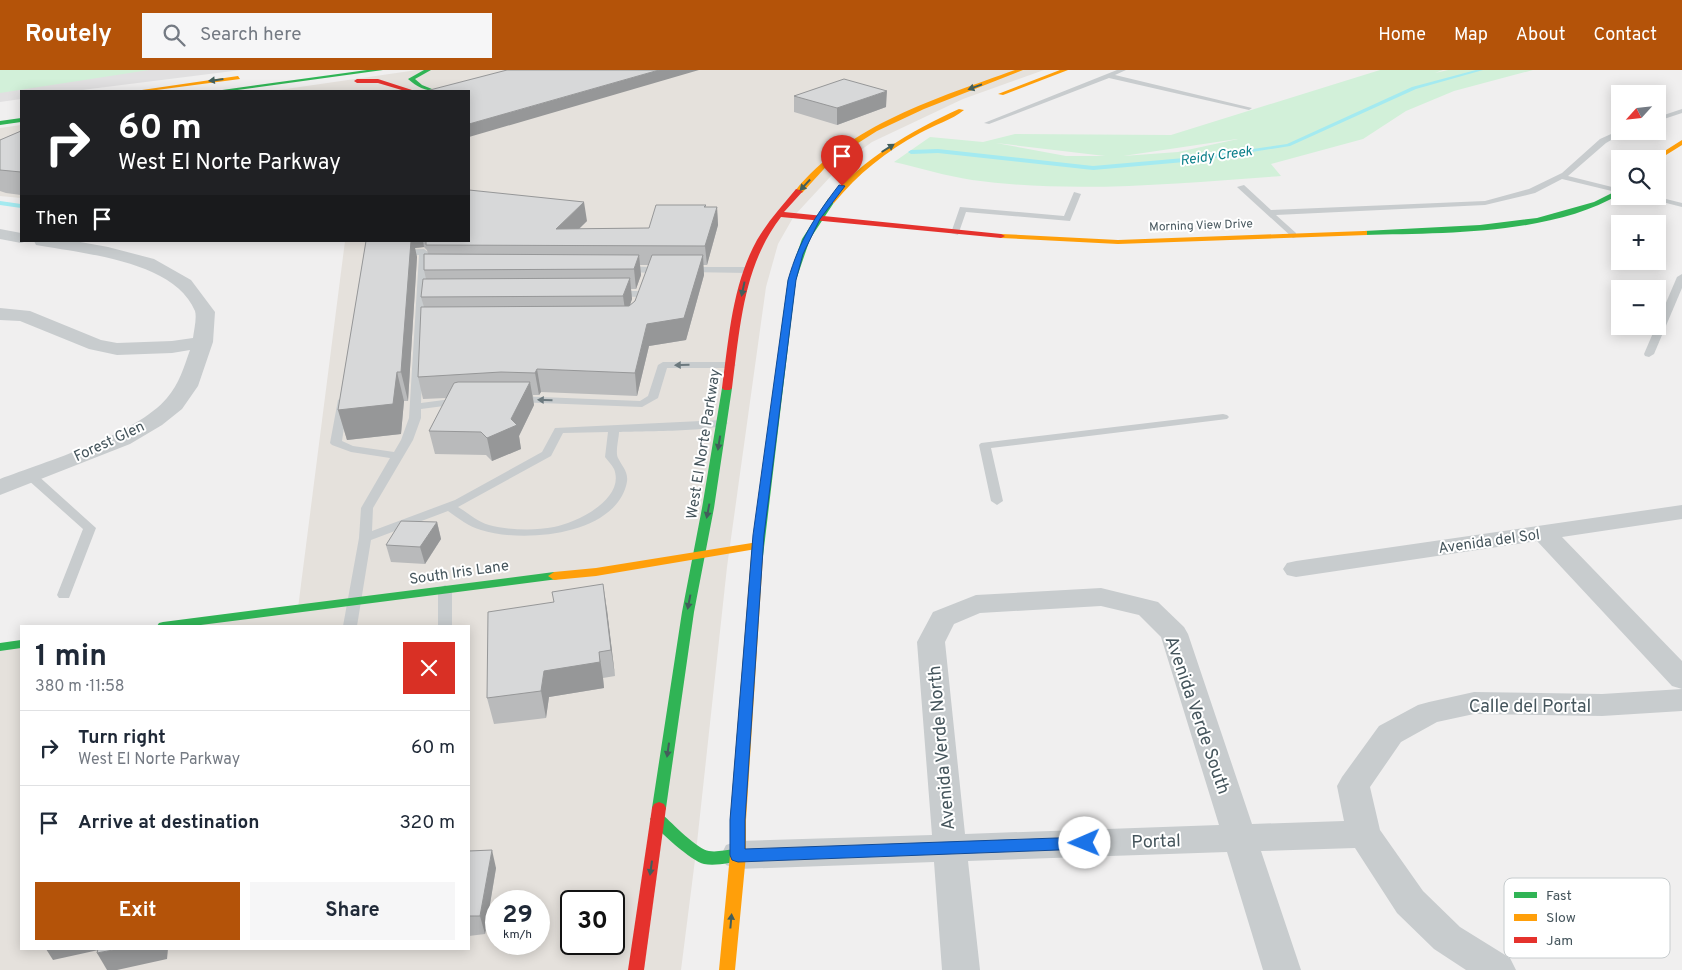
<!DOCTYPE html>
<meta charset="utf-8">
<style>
body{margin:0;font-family:Overpass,sans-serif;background:#f6f6f7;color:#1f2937;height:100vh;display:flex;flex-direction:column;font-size:19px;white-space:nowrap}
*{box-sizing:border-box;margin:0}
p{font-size:16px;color:#747a83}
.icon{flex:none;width:28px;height:28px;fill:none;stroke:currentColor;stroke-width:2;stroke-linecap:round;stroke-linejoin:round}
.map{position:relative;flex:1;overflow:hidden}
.sheet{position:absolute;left:20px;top:555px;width:450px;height:325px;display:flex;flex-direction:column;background:#fff;border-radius:0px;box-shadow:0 2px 12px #0003}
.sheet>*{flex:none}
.hud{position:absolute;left:20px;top:20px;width:450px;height:152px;border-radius:0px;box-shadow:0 2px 12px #0003;background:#202124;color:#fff;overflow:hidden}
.needle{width:32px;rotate:243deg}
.fabs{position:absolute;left:1611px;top:15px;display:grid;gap:10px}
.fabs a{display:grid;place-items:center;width:55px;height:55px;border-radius:0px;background:#fff;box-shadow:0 2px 12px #0003;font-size:25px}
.speed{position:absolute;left:485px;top:820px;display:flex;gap:10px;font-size:25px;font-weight:700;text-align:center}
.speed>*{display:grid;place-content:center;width:65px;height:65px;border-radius:50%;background:#fff;box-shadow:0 2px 12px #0003;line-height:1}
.speed small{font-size:12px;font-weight:400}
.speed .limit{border:2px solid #111;border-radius:8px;background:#fff;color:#111}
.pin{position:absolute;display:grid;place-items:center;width:42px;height:42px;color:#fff;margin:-51px -21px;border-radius:50% 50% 50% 0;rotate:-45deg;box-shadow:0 0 5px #0007}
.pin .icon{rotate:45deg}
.me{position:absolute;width:55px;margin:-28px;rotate:269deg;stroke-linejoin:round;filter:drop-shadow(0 0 4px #0008)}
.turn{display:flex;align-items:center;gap:18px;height:105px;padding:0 15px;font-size:22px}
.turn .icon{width:65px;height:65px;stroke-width:2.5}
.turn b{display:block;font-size:35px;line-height:42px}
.then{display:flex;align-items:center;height:48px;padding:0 15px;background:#0003;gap:10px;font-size:19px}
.round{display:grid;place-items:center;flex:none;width:52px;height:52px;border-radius:0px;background:#f6f6f7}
.summary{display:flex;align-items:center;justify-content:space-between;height:85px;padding:0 15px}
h1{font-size:30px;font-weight:700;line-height:38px}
.action{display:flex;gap:10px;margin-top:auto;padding:10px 15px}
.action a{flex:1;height:58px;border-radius:0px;background:#b45309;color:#fff;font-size:20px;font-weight:700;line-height:58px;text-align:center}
.action a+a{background:#f6f6f7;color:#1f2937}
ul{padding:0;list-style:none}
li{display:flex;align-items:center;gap:15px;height:75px;padding:0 15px;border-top:1px solid #e0e1e3}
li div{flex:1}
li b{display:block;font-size:19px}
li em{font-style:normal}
header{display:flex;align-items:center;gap:30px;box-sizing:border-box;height:70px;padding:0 25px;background:#b45309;color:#fff}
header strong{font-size:24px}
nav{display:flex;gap:28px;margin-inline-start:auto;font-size:18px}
.search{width:350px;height:45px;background:#f6f6f7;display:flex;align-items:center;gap:12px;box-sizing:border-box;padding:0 18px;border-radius:0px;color:#747a83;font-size:19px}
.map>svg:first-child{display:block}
.commercial{fill:#e5e1dc;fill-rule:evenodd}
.education{fill:#e1e0e1}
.green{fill:#d2f0d9;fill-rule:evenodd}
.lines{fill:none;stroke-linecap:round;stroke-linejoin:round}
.stream{fill:#a4eaf0;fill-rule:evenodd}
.lane{fill:#c8ccce;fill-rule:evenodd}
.street{fill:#c8ccce;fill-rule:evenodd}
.fast{fill:#30b455;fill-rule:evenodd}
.slow{fill:#ff9f0a;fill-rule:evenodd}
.jam{fill:#e5322d;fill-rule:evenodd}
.wall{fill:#b9babb;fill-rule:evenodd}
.shaded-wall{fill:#969798}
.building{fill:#d7d8d9;stroke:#969798}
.oneway{fill:#435e5b}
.oneway2{fill:#6c797e}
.route{fill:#1a73e8;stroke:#114b97}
.labels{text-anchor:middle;stroke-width:4;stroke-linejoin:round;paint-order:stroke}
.far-street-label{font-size:12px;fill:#45555c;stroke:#fff}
.far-water-label{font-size:14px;font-style:italic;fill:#087e88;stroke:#fff}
.street-label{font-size:15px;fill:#45555c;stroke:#fff}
.near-street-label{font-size:18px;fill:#45555c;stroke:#fff}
.key{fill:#fff;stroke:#c7ccce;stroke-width:1}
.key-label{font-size:14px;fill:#45555c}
</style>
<header>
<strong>Routely</strong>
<div class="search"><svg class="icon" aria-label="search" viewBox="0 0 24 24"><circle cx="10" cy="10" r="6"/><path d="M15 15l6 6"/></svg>Search here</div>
<nav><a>Home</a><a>Map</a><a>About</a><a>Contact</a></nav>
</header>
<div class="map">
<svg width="1682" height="900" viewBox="0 0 1682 900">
<rect width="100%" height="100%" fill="#f0efef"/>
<!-- commercial -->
<g class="commercial">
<path d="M417,0H1044L963,29L872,72L844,92L806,133L794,146L778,174L766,217L727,497L696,782L681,900H0V577L21,574V879H469V556H163L298,538L345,171H469V21H272ZM496,831H539V874H496ZM571,831H614V874H571Z"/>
<polygon points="21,55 21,128 0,126 0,58"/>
</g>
<!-- education -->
<polygon class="education" points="0,0 241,0 74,21 21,21 21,29 0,32"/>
<!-- green -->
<g class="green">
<polygon points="0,0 149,0 0,23"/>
<path d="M1380,0H1443L1435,3L1448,0H1533L1454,21L1406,41L1363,69L1271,94L1281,106C1179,113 1075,124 972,110C946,106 920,98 894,92L930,67L983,72L1015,64L1171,65ZM1238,69L1178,82L1123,86L1237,69ZM996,73L1105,86H1066Z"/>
</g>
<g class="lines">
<!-- stream -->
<g class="stream">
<polygon points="1476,0 1483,0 1416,19 1290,76 1196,91 1093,100 938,83 911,84 908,82 911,80 938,79 1093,96 1196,87 1287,74 1412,17"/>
<polygon points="0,131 21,134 21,138 0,135"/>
</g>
<!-- lane -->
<g class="lane">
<polygon points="1117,0 1126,0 1115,5 1252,38 1249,40 1109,8 989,54 984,53"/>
<polygon points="1682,39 1682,43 1658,51 1658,47"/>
<polygon points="1620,60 1627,61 1606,73 1568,106 1620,119 1620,123 1562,109 1535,123 1485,135 1276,145 1296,163 1296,167 1293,168 1237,117 1244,115 1271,140 1485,131 1529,119 1562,103 1600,69"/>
<polygon points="1074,122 1081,124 1070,151 966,142 958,165 951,163 960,137 1064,146"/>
<polygon points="1639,126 1654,126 1682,133 1682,137"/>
<path d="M424,179L428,182L421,333L459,328L464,331L459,334L421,339V348L413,370L373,438L372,461L455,430L542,382L555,358L722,350L728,353C719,362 637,361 619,362C619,368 615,382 618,388C623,398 630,403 626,416C612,466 522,473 481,460C469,457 458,448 448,441L371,470L357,556H343L359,468L361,438L390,388L351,382L332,375L330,373L338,330L343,327L348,330L342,371L353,376L394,382L401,370L409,348L419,185L400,186L396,183L400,180ZM608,362L605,387C608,391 612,395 614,399C626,429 576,453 554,457C534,461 508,460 489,455C478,452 468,443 458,437L551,386L563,363Z"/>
<polygon points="624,196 649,197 653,200 649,203 621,201 620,199"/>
<polygon points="688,197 749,197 753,200 749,203 685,202 685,198"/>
<polygon points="1682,204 1682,218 1654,284 1649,287 1645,286 1644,284 1677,207"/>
<polygon points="615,221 640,221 645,224 640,227 612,226 610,224"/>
<polygon points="663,292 731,292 736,295 731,298 667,298 658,328 642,337 516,332 511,329 516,326 640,331 648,326 658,295"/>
<polygon points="1223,344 1227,345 1229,347 1227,349 991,378 1003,431 997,435 991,431 979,375 981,373"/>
<polygon points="31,402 35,403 96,458 69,528 59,528 57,525 83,459 27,409 25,406"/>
<polygon points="445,515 452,519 452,556 438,556 438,519"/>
</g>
<!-- street -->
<g class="street">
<polygon points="0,159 21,163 21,171 27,171 21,173 0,169"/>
<path d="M34,171H75L108,177L154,189L191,210L215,242L213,272L198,316L182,339L162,355L130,374L0,425V409C45,392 137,364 167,328C179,314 184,297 190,280L172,283L117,285L89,279L20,251L0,250V238L30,241L101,270L117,273L172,271L193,268C194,260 197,248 195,241C175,192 87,184 42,176L36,175Z"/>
<polygon points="1682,435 1682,449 1562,467 1682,591 1682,619 1672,616 1537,471 1296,507 1287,505 1283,499 1287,493 1296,491"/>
<path d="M1101,518L1158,532L1184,557L1188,564L1252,754L1344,751L1337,716L1342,707L1379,656L1418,635L1429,632L1474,622L1602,624L1682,619V641L1602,646L1474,644L1437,652L1401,672L1370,717L1380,760L1423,821L1460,857L1510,888L1516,900H1466L1434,879L1397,843L1355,778L1261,781L1301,900H1263L1227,782L968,791L980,900H942L934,792L738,799L726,795L721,785L726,775L738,771L932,765L917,572L933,542L976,525ZM1101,536L1139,545L1161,567L1219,755L965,764L945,572L954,554L980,543Z"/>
</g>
<!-- fast -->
<g class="fast">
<polygon points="367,0 383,0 230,21 215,21"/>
<path d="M424,0H431L415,9L422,15L437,21C425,21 417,17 408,9Z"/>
<polygon points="21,48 21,52 0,55 0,51"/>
<path d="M1620,119V124C1551,165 1443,163 1364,165L1360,163L1364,161L1480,155L1537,148L1594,132Z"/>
<polygon points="828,129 835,131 810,169 796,210 763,486 757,490 751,486 788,210 802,169"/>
<path d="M727,315L732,318L714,438L694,542L666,738L664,742L660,744L663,745C672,753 698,780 709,781C720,783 732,777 743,781L746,785L743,789C733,793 715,796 704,794C693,792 656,760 650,749L653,745L657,743L654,742L652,738L682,542L702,438L722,318Z"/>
<polygon points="554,502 560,506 558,509 193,556 157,556 159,553 163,552"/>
<polygon points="21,570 21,578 0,581 0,573"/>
</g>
<!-- slow -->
<g class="slow">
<path d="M1015,0H1023L924,39L877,61L833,89L802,123L795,121C849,54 938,28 1015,0Z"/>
<polygon points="1060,0 1068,0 1003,25 998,24"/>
<polygon points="238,6 240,9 149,21 135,21"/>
<path d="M959,39L964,40C952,50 934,55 920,63C886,81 858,104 834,133H828V129C865,88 909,62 959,39Z"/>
<polygon points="1682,70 1682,75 1658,90 1658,89 1652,89"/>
<polygon points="1364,161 1367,161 1367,165 1118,174 1001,168 997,166 1001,164 1118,170"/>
<polygon points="758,472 762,474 764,476 762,478 596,506 554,510 548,506 554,502 596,498"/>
<polygon points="757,482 763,486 746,750 746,785 735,900 719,900 730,785 730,750 751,486"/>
</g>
<!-- jam -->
<g class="jam">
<polygon points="378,9 412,20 413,21 405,21 378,13 357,13 354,11 357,9"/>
<path d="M796,119L803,121L784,142L1001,164L1005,166L1001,168L781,147C743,196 740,258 732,318L730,320H724L722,318C729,268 732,215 757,170C768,151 782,136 796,119Z"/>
<polygon points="659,732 664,734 666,738 644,900 628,900 652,738 654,734"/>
</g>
</g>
<!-- wall -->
<g class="wall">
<polygon points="794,26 886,37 837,55 794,42"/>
<polygon points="21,61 21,125 6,123 0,121 0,70"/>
<path d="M706,135V137H717L718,155L707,195H703L704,205L686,270L649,276L637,326L541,322L539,325H533L534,335L519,366L521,379L492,391L486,385L435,384L429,361L446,328L423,329L418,307L424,237L421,227L426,209L424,200L428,184L427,180L424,177L415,178L417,187L408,331H404L401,364L347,370L338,340L366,171H469L587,151L579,159L649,158ZM640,195H649L635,231L630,235L632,229L631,219H636L641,205Z"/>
<polygon points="437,452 441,469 425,494 391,492 386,475"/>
<polygon points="607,540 615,606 603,608 604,618 549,627 546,648 494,654 487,628"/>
<polygon points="469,781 496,798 485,864 469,866"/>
</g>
<!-- shaded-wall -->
<g class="shaded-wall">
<polygon points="659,0 699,0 469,67 469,54"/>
<polygon points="887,21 886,37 837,55 837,38"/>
<polygon points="584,132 587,151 561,176 556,159"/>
<polygon points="717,137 718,155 707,195 705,176"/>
<polygon points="381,171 423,171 424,177 415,178 417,187 408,331 401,302"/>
<polygon points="639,185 641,205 636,219 634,199"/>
<polygon points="703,185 704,205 686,270 649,276 637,326 635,303 647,254"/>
<polygon points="630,208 632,229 626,247 623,226"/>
<polygon points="537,299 541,322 539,325 535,303"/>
<polygon points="397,302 404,331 401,364 347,370 338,340"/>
<polygon points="530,312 534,335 519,366 521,379 492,391 487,368 511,349"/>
<polygon points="437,452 441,469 425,494 420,477"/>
<polygon points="603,514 607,540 615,606 611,580"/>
<polygon points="599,582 603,608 604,618 549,627 546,648 541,621 544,601"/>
<polygon points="492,780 496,798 485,864 480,846"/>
<polygon points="46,879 103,879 53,890"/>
<polygon points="118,879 168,879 167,889 117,900 107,900 97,883"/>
</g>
<!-- building -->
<g class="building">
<polygon points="507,0 659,0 469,54 469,21 426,21"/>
<polygon points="844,9 887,21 837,38 794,26"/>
<polygon points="21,61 21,102 0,100 0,70"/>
<polygon points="469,120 584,132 556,159 649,158 656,135 706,135 704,137 717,137 705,176 426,175 426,171 469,171"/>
<polygon points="366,171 411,171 401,302 397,302 393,334 338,340"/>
<polygon points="424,184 639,185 634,199 424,200"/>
<polygon points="652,185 703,185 684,248 647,254 635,303 537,299 535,303 501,302 418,307 421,237 629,236 635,231"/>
<polygon points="630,208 623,226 421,227 423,209"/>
<polygon points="458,312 530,312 511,349 517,355 487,368 481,362 429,361 454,313"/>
<polygon points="401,451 437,452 420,477 386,475"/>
<polygon points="603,514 611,580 599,582 600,592 544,601 541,621 487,628 488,542 554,532 552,522"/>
<polygon points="492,780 480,846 469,846 469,781"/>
<polygon points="98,879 118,879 97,883"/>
</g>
<!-- one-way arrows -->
<defs><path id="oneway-solid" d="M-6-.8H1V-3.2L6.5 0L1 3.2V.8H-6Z" transform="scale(1.25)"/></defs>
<g class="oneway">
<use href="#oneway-solid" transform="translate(216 10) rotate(173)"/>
<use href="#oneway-solid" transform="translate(975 17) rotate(160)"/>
<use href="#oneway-solid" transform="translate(888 78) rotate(-32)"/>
<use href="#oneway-solid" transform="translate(805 115) rotate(133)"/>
<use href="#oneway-solid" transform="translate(743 219) rotate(102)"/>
<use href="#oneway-solid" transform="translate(719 373) rotate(99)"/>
<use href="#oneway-solid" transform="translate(708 441) rotate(101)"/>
<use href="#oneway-solid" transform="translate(689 532) rotate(101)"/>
<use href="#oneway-solid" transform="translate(668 680) rotate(98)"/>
<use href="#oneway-solid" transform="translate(651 798) rotate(98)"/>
<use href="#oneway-solid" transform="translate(731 851) rotate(-85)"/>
</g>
<g class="oneway2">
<use href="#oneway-solid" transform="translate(682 295) rotate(179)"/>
<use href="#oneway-solid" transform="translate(545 330) rotate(-178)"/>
</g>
<!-- route -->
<path class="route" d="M839,115L845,116L820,149L803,184L796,210L764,465L745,750V779L1085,767L1091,769L1093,773L1091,777L1085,779L738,792L732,790L730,785V750L753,465L788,210C800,169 814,148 839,115Z"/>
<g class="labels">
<!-- far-street labels -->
<g class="far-street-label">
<text transform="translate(1201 155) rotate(-2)" y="4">Morning View Drive</text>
</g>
<!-- far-water labels -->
<g class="far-water-label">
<text transform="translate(1216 85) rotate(-8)" y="5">Reidy Creek</text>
</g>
<!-- street labels -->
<g class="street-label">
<text transform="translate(109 371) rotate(-25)" y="5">Forest Glen</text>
<text transform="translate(703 374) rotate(-81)" y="5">West El Norte Parkway</text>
<text transform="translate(1489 471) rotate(-8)" y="5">Avenida del Sol</text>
<text transform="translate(459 502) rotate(-8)" y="5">South Iris Lane</text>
</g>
<!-- near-street labels -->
<g class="near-street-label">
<text x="1530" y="642">Calle del Portal</text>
<text transform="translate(1198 645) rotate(71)" y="6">Avenida Verde South</text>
<text transform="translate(941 678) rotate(-95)" y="6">Avenida Verde North</text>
<text transform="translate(1156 771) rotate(-2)" y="6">Portal</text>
</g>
</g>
<!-- legend -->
<rect x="1504" y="808" width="166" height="80" rx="8" class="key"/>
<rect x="1514" y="822" width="23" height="6" fill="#30b455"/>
<rect x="1514" y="844" width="23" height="7" fill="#ff9f0a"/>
<rect x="1514" y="867" width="23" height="6" fill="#e5322d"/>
<g class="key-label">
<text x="1546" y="830">Fast</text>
<text x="1546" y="852">Slow</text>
<text x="1546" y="875">Jam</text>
</g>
</svg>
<div class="fabs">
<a><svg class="needle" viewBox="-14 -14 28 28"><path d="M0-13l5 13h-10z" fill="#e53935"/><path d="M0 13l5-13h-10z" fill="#747a83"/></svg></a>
<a><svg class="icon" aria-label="search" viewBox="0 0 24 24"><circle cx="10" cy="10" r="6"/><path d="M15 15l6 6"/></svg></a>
<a>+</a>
<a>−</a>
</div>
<div class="speed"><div>29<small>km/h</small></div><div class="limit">30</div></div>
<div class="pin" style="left:842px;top:116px;background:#d93025"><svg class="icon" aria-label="arrive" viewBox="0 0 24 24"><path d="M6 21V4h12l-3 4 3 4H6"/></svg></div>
<svg class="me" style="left:1085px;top:773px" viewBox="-20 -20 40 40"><circle r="19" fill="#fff"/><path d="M0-13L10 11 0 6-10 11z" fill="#1a73e8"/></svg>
<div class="hud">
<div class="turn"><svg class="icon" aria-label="right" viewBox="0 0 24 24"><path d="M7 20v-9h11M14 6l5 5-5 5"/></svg><div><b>60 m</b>West El Norte Parkway</div></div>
<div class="then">Then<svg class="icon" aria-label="arrive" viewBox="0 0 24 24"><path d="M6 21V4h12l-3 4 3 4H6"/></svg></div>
</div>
<section class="sheet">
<div class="summary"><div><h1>1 min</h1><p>380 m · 11:58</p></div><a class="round" style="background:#d93025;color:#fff"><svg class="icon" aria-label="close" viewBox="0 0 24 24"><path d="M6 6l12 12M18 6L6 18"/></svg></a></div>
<ul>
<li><svg class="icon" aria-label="right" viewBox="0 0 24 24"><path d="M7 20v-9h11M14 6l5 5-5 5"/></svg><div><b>Turn right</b><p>West El Norte Parkway</p></div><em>60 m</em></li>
<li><svg class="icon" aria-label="arrive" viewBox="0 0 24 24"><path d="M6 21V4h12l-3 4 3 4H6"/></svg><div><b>Arrive at destination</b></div><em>320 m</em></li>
</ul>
<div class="action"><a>Exit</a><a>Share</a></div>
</section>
</div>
